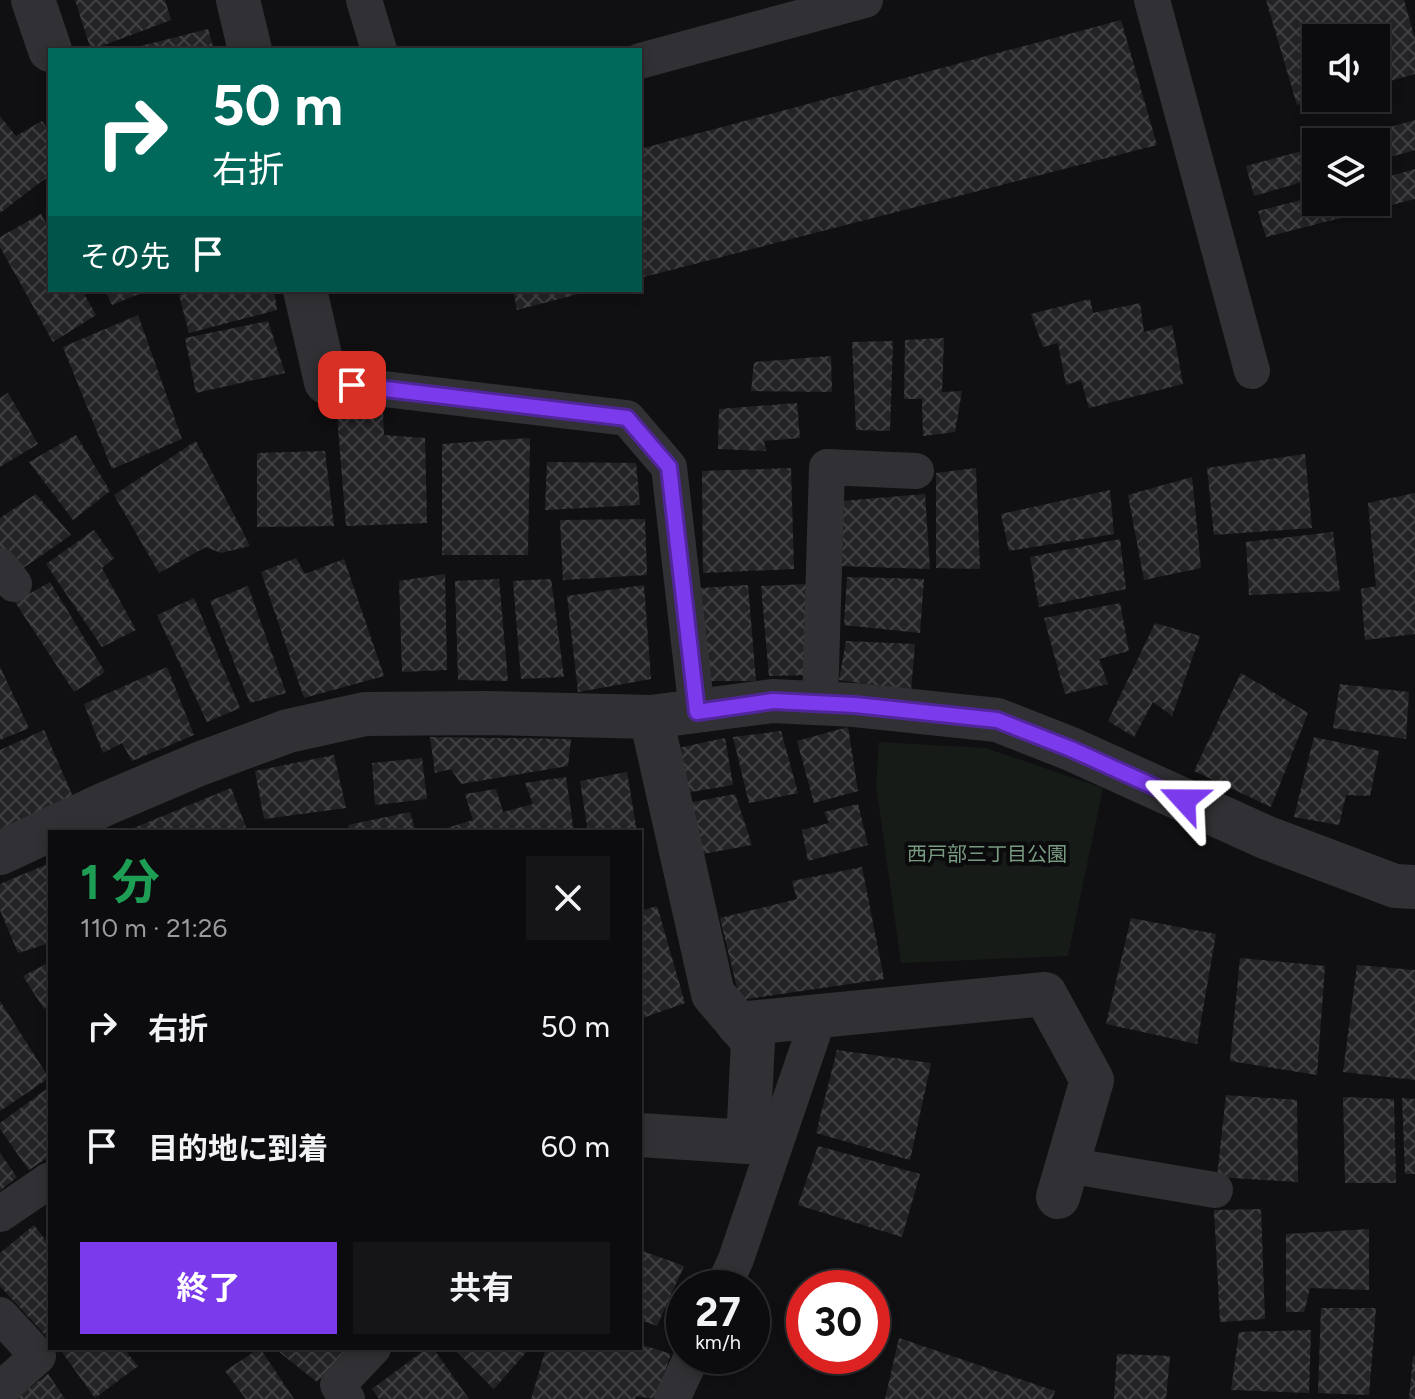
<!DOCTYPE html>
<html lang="ja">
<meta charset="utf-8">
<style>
body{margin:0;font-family:Figtree,"Noto Sans JP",sans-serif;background:#151416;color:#f1f3f6;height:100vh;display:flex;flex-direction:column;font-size:30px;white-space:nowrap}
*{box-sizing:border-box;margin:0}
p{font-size:26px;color:#9a9b9d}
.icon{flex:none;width:44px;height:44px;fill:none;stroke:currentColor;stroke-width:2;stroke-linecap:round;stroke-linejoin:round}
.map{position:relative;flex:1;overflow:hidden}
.side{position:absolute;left:48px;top:830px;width:594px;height:520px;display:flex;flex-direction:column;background:#0c0b0d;border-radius:0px;box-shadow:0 4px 12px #0003,0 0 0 2px #2c2b2e}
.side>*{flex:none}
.banner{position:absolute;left:48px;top:48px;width:594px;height:244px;border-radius:0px;box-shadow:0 4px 12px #0003,0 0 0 2px #2c2b2e;background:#00695c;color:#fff;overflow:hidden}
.tools{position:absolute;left:1302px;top:24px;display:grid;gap:16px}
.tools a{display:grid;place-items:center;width:88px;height:88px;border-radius:0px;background:#0c0b0d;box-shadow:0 4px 12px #0003,0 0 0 2px #2c2b2e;font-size:40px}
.speed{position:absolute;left:666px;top:1270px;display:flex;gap:16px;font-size:40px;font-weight:700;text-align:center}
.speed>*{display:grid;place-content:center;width:104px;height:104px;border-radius:50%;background:#0c0b0d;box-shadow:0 4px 12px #0003,0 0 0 2px #2c2b2e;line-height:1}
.speed small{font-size:20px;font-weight:400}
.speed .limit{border:12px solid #d22;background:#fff;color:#111}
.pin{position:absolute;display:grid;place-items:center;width:68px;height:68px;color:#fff;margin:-34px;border-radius:16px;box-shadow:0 4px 12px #0006}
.me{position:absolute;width:88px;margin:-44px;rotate:294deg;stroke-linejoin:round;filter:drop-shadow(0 0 6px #0008)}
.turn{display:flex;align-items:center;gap:28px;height:168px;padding:0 32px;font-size:36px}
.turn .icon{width:104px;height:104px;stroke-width:2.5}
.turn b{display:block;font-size:56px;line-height:68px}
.then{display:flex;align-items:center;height:76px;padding:0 32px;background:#0003;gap:16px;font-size:30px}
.round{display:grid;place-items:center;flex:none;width:84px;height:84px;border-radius:0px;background:#151416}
.headline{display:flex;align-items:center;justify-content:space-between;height:136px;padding:0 32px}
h1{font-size:48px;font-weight:700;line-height:60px;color:#1e9e55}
.action{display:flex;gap:16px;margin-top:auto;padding:16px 32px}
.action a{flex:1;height:92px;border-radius:0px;background:#7c3aed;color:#fff;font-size:32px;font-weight:700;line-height:92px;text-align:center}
.action a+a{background:#151416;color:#f1f3f6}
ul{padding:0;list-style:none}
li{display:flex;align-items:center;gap:24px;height:120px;padding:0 32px}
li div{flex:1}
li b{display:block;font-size:30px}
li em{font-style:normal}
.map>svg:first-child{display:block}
.green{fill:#161b18}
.building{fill:url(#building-cross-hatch)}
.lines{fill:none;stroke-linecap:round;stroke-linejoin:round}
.service{stroke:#313135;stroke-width:36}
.minor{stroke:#313135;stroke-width:44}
.route-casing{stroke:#51269a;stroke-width:20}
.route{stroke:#7c3aed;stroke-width:14}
.labels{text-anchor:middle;stroke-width:8;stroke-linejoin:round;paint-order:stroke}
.park-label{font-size:20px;fill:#799b81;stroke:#0b0a0c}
</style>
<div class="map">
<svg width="1415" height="1399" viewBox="0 0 1415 1399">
<defs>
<pattern id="building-cross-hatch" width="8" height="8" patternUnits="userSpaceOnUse" patternTransform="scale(2)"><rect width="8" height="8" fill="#232225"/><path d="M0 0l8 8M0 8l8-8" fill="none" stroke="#403f42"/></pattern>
</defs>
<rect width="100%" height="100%" fill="#100f11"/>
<!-- green -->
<polygon class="green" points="879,742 986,748 1103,788 1068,956 901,963 876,785"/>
<!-- building -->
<g class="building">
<polygon points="75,0 165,0 171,20 91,50"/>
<polygon points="1266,0 1404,0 1415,39 1415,74 1376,85 1376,38 1316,38 1316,100 1297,105"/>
<polygon points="1121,20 1157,145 640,278 640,149"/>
<polygon points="208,29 214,50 129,50 129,49"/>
<polygon points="0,116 16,136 42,121 50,133 50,175 0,213"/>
<polygon points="1415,120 1415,150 1376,161 1376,142 1337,142"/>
<polygon points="1316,147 1316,178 1254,196 1246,166"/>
<polygon points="1415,169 1415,199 1266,237 1258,211 1316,196 1316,202 1376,202 1376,180"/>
<polygon points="41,214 50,231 50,290 82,290 96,315 53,342 0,247 0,237"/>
<polygon points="105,290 149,290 112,305"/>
<polygon points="205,290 274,290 277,310 189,333 179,295"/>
<polygon points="513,290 589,290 590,291 517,310"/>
<polygon points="1090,299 1093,313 1140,303 1144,332 1172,325 1183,384 1089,408 1081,380 1066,385 1058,343 1043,347 1031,314"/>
<polygon points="138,315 182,439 112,469 63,347"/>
<polygon points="268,321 285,373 196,393 185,338"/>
<polygon points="944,338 942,392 962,391 955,432 923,436 922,399 904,399 905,340"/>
<polygon points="893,341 890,431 856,430 852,342"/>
<polygon points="831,356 832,392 751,391 754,362"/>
<polygon points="8,393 38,444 0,467 0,398"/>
<polygon points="797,403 800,438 764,441 766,451 718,449 719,409"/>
<polygon points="383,413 384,435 425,438 427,523 346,526 337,415"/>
<polygon points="76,435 110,491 73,520 29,462"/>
<polygon points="530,438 528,555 442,555 442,444"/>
<polygon points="196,441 250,546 221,553 206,547 159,573 114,495"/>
<polygon points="325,451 334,526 257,527 257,453"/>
<polygon points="1305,454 1312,528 1214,535 1207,468"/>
<polygon points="547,462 636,463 640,505 545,510"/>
<polygon points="791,468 794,569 703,573 702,471"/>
<polygon points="976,468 980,569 936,568 936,473"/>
<polygon points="1192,477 1201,568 1144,580 1128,495"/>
<polygon points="1110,490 1114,534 1009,551 1001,514"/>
<polygon points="1415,493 1415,634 1365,640 1361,589 1376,586 1368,503"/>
<polygon points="36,494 71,535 19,571 0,548 0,518"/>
<polygon points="925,494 930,569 838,566 842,501"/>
<polygon points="645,519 647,575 563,580 560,520"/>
<polygon points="94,530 114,558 102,568 136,630 102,647 46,564"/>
<polygon points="1333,532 1340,591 1249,595 1246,542"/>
<polygon points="1120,539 1126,589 1039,607 1030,557"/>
<polygon points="296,558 305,574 344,559 384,676 304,698 261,572"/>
<polygon points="445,574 447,670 402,672 399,581"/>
<polygon points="847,577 924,579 920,633 844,625"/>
<polygon points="499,579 508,681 458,680 455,581"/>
<polygon points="551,579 564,677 521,679 513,581"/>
<polygon points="50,582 105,672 74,692 15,602"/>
<polygon points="807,584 810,675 769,676 761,586"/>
<polygon points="644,585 651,679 578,692 567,596"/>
<polygon points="748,585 756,681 709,681 701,588"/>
<polygon points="248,586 286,693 250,703 210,601"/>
<polygon points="194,598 240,708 207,722 157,615"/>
<polygon points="1120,603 1129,651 1099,659 1108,684 1065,694 1044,618"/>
<polygon points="1155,623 1200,636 1172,716 1153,702 1134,737 1108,721"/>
<polygon points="846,641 915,644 911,690 839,680"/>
<polygon points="0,667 29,728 0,740"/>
<polygon points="167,667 194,735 132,761 122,743 103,753 84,704"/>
<polygon points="1241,673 1308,713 1271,807 1194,771"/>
<polygon points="1340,684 1409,692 1406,739 1333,728"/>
<polygon points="848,727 858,791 814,803 797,741"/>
<polygon points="44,730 74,799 0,832 0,750"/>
<polygon points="781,731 798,793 749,803 733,737"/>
<polygon points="430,737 571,739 568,766 461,784 451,769 435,773"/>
<polygon points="1314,737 1379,751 1370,796 1346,795 1339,825 1294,817"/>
<polygon points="725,738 733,785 685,793 678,748"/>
<polygon points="334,755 346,808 264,819 255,771"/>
<polygon points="422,758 427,799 375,805 372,763"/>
<polygon points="627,772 637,832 588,832 580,781"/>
<polygon points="566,777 574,832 434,832 473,820 465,794 496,789 503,812 533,804 525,783"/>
<polygon points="231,788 246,827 236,832 124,832"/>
<polygon points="735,794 752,845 697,855 688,803"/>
<polygon points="858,804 868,845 808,861 802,830 829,823 824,812"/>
<polygon points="410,812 416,832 350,832 348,825"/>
<polygon points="50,863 50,943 18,953 0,910 0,884"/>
<polygon points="862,867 884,979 740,1000 720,918 797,899 792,881"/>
<polygon points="657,906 685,1003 640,1019 640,911"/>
<polygon points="1131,918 1216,934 1197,1044 1106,1024"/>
<polygon points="1240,958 1325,966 1317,1075 1230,1061"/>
<polygon points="50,962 50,1006 44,1009 23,976"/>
<polygon points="1357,965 1415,970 1415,1080 1343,1072"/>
<polygon points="0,1001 49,1078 0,1111"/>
<polygon points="837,1050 931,1063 910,1160 816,1133"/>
<polygon points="48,1088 50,1091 50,1156 29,1170 0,1129 0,1123"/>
<polygon points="1226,1095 1297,1100 1298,1182 1217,1177"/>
<polygon points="1343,1097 1394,1099 1396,1183 1345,1183"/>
<polygon points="1402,1098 1415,1099 1415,1174 1405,1174"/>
<polygon points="818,1146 920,1174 902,1237 798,1205"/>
<polygon points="0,1153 17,1177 0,1191"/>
<polygon points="1261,1209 1265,1319 1220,1322 1214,1210"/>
<polygon points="34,1225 50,1246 50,1332 46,1336 0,1286 0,1253"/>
<polygon points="1369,1229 1369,1290 1310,1288 1304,1312 1286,1312 1286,1234"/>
<polygon points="640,1250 684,1266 657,1326 640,1320"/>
<polygon points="1321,1308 1376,1308 1369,1395 1318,1393"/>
<polygon points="1311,1330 1309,1393 1231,1390 1239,1332"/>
<polygon points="899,1338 1055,1391 1052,1399 885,1399"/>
<polygon points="640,1344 671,1354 655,1399 636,1396 635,1399 531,1399 546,1348 640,1348"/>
<polygon points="59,1348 123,1348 138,1366 95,1398"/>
<polygon points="260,1348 294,1399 246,1399 225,1371"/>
<polygon points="274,1348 348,1348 317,1382"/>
<polygon points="427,1348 433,1348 469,1399 379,1399 372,1389"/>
<polygon points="453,1348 530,1348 494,1389"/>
<polygon points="1117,1354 1170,1356 1166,1399 1114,1399"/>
<polygon points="1413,1356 1415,1356 1415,1399 1409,1399"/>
<polygon points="48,1374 65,1399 15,1399"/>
</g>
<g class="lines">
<!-- service -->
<g class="service">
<polyline points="364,0 379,50"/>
<polyline points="1152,0 1252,371"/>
<polyline points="640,61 865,0"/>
<polyline points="326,382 627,418 669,467 697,712"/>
<polyline points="0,566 14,584"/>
<polyline points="820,704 827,467 916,471"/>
<polyline points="1067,1165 1215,1190"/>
<polyline points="0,1214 50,1180"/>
<polyline points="723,1288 736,1259 819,1016"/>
<polyline points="0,1315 38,1356 0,1390"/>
<polyline points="347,1399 338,1385 373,1348"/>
<polyline points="672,1399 692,1356"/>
</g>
<!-- minor -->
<g class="minor">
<polyline points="33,0 50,50"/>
<polyline points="238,0 250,50"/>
<polyline points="305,290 326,382"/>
<polyline points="0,853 105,804 199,764 288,731 365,714 485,713 651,717 773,701 855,705 997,720 1071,749 1265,837 1395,886 1415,887"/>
<polyline points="738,1024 1045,994 1092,1080 1058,1197"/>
<polyline points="640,1135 748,1142 753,1041 713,994 651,717"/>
</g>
</g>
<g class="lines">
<defs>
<polyline id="route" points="352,385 627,418 669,467 697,712 773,701 855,705 997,720 1071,749 1184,800"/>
</defs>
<!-- route casing -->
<use href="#route" class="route-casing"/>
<!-- route -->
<use href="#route" class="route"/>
</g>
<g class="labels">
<!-- park labels -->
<g class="park-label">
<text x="987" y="861">西戸部三丁目公園</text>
</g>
</g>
</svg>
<div class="tools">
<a><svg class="icon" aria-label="sound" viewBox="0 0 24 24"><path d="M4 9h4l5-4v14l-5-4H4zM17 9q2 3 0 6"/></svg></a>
<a><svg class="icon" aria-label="layers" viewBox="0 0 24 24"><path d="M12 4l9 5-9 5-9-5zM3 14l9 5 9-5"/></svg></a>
</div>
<div class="speed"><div>27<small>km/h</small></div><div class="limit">30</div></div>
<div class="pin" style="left:352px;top:385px;background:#d93025"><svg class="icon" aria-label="arrive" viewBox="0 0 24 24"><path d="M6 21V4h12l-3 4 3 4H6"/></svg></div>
<svg class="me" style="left:1184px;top:800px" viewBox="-20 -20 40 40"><path d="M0-17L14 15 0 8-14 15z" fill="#7c3aed" stroke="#fff" stroke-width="4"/></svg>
<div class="banner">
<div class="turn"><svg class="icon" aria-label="right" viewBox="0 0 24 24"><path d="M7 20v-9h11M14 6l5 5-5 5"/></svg><div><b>50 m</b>右折</div></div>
<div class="then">その先<svg class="icon" aria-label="arrive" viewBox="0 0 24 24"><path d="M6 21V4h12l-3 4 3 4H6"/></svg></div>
</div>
<section class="side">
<div class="headline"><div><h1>1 分</h1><p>110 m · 21:26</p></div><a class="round"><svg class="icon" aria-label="close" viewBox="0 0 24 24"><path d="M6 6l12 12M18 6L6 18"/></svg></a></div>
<ul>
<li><svg class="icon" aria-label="right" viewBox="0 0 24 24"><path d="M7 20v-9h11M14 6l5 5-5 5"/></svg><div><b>右折</b></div><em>50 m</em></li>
<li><svg class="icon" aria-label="arrive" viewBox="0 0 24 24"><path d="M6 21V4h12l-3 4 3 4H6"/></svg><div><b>目的地に到着</b></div><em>60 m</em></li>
</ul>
<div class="action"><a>終了</a><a>共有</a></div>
</section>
</div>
